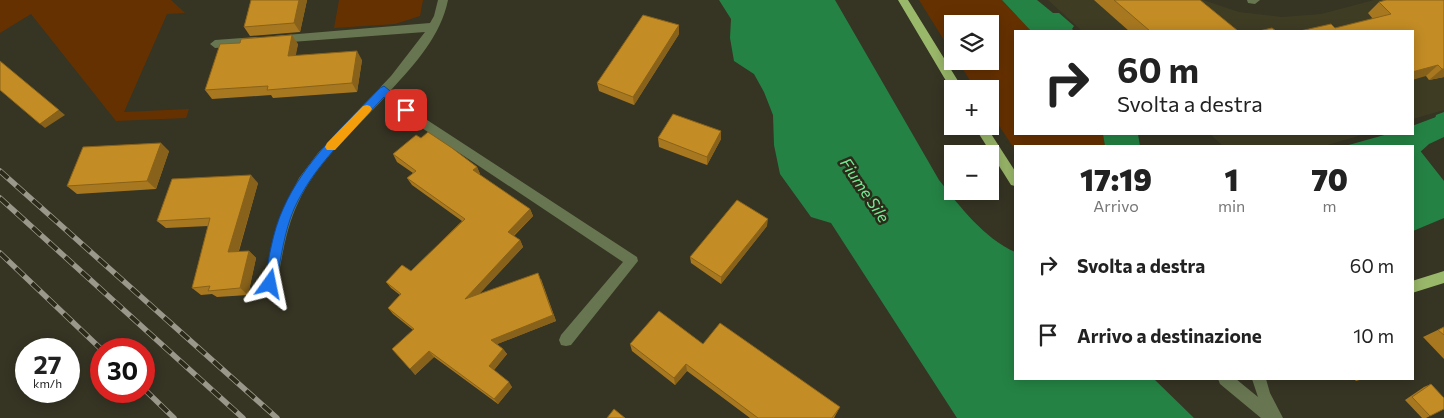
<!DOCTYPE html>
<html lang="it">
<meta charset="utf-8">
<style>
body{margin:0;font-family:Commissioner,sans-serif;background:#f2f2f2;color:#222;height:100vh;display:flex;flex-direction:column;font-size:19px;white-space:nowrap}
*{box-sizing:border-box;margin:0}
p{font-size:16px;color:#767676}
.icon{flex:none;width:28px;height:28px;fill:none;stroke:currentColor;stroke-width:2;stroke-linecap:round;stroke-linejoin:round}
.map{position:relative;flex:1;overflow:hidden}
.details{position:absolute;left:1014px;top:145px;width:400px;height:235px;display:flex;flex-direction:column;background:#fff;border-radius:0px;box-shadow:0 2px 12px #0003}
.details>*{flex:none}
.hud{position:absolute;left:1014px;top:30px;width:400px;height:105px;border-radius:0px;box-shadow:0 2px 12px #0003;background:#fff;color:#222;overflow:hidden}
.buttons{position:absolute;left:944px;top:15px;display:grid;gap:10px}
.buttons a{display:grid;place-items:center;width:55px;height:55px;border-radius:0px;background:#fff;box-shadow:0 2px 12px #0003;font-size:25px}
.speed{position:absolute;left:15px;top:338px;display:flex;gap:10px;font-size:25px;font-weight:700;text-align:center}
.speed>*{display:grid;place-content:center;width:65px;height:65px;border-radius:50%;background:#fff;box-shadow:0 2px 12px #0003;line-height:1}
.speed small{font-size:12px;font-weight:400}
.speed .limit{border:8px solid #d22;background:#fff;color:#111}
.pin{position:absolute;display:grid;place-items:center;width:42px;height:42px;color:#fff;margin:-21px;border-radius:10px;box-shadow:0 2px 8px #0006}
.me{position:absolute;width:55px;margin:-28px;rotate:12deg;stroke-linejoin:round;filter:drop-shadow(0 0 4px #0008)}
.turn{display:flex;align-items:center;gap:18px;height:105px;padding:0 20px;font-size:22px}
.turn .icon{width:65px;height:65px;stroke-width:2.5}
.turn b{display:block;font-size:35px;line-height:42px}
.eta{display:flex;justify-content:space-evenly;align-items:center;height:85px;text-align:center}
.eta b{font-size:30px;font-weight:800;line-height:35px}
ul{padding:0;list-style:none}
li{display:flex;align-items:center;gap:15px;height:70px;padding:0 20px}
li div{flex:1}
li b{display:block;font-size:19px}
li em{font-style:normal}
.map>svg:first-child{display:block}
.built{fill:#3f3c24}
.green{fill:#663101}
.water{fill:#248344}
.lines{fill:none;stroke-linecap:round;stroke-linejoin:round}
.canal{fill:#248344;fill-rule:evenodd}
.minor{fill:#677651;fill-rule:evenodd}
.major{fill:#9ab86a;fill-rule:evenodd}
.rail-casing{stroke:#9a988b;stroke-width:5.5}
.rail{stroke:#2c2a19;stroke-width:4;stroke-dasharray:11;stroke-linecap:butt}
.wall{fill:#a87820}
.shaded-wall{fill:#88621a}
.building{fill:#c38c25;stroke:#88621a}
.route{fill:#1a73e8;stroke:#114b97}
.slow{fill:#f59e0b}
.labels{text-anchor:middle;stroke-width:5;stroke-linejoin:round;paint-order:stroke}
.water-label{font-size:16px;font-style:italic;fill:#75ea95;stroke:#2c2a19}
</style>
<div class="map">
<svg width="1444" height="418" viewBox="0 0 1444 418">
<rect width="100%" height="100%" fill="#363423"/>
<!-- built -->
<g class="built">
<polygon points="1048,0 1203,0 1239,12 1282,17 1321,14 1374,0 1439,0 1444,5 1444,110 1413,119 1412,31 1082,31"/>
<polygon points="1210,134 1365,134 1324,146 1223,146"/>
</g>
<!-- green -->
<g class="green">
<polygon points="0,0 171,0 185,13 167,14 124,112 189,109 186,118 116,121 31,14 0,33"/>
<polygon points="339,0 423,0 420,16 395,24 334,28"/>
<polygon points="919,0 1002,0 1031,31 1015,31 1015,134 1103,134 1105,146 1015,146 1015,150 990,112 990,89 975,89 958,61 990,61 990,24 952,24 952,53"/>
</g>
<!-- water -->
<g class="water">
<path d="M719,0H835L939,180C960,207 984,238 1015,252V379H1154L1194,418H957L831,223L811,217L780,174L774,145L773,115L764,92L754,74L734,61L730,38L731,19Z"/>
<polygon points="1002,0 1037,0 1053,13 1059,13 1074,26 1072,29 1074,31 1031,31"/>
<polygon points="1444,112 1444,136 1428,140 1419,128 1434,124 1436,115"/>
<polygon points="1103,134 1138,134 1140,146 1105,146"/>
<polygon points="1388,134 1407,134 1444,181 1444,218 1413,231 1412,146 1345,146"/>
</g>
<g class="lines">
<!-- canal -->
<polygon class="canal" points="1444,114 1444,137 1429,144 1418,154 1412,156 1412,146 1394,146 1402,134 1412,134 1412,126"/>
<!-- minor -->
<g class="minor">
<path d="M438,0H448C441,35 416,63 391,90L421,116L637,257L638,261L571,345L566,346L561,345L559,340L561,335L623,262L413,122L385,97C355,130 317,161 298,203C286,228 282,257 277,284L275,288L270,290L265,288L263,284L281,214L299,178L318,153L391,76L425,32L278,43L274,42L273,39L274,36L430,23L434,16Z"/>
<polygon points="1247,0 1260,0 1255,4 1248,3"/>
<polygon points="256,37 261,41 256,45 215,48 210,44 215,40"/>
<polygon points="1218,379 1236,379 1258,397 1252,379 1266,379 1270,393 1283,418 1261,418 1220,384"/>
</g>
<!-- major -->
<g class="major">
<polygon points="898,0 908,0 963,89 952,89 952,91"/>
<polygon points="974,126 986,126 1015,171 1015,186 1011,185"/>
<polygon points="1444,271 1444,283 1412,293 1412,281"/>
</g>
<defs>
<g id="rail">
<polyline points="0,171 277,418"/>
<polyline points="0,198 243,418"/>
<polyline points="0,253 101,349"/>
<polyline points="144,389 174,418"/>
</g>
</defs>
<!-- rail casing -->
<use href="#rail" class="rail-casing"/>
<!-- rail -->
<use href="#rail" class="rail"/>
</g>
<!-- wall -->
<g class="wall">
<polygon points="251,0 307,0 300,32 250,36 244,27"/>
<polygon points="1094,0 1200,0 1238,31 1129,31"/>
<polygon points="1444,0 1444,77 1429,80 1426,76 1335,28 1373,19 1368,13 1379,2"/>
<polygon points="679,34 634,105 599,91 597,83"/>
<polygon points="298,44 295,56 362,60 357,92 273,98 271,95 212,99 205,90"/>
<polygon points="421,138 477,167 480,174 479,175 530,209 533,216 514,236 520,240 523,247 479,294 541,279 556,321 497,344 503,349 507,354 494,370 512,387 498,404 434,357 415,375 413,330 393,314 388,308 400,295 391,288 386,282 411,271 462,221 412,185 407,178 413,173 397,162 393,154"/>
<polygon points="658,138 721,139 707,165 659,147"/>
<polygon points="169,151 156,189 77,194 67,186"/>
<polygon points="258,183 239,251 249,251 256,258 248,295 217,297 212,294 201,295 192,288 208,226 166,228 157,221"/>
<polygon points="767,226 721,284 691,263 690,257"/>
<polygon points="1444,327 1444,359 1423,337"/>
<polygon points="630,344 703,344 840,407 834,418 750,418 687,371 675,385 632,351"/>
<polygon points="1354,379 1363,379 1356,381"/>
<polygon points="1431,384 1430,416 1426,418 1422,418 1405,400 1424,387"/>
</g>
<!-- shaded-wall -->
<g class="shaded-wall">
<polygon points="299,0 307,0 300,32 294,23"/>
<polygon points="679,25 679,34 634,105 633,97"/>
<polygon points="292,35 298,44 294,65 288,56"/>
<polygon points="357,51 362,60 357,92 352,83"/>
<polygon points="1438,65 1426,76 1412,80 1412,72"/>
<polygon points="1442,69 1444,69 1444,77 1429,80"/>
<polygon points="59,110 65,115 45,128 40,124"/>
<polygon points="721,131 721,139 707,165 707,157"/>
<polygon points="161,143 169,151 156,189 147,181"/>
<polygon points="477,167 480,174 476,178 473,170"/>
<polygon points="251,175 258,183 236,260 228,252"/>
<polygon points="530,209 533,216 511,238 508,232"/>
<polygon points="768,219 767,226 721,284 721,277"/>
<polygon points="520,240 523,247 469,305 465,299"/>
<polygon points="249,251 256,258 248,295 240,288"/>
<polygon points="538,273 556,321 495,345 491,340"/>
<polygon points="503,349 507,354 493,371 489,366"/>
<polygon points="429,351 434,357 415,375 410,369"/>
<polygon points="686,364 687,371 675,385 674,378"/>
<polygon points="509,382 512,387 498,404 494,399"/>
</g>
<!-- building -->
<g class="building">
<polygon points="251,0 299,0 294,23 244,27"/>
<polygon points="1114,0 1200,0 1238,31 1150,31"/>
<polygon points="1386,0 1444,0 1444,69 1442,69 1438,65 1412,72 1412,31 1300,31 1331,24 1335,28 1391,14 1379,2"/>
<polygon points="643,15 679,25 633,97 597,83"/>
<polygon points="1272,28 1276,31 1259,31"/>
<polygon points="292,35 288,56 357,51 352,83 267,90 268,86 205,90 220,44 240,43 241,39"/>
<polygon points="0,61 59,110 40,124 0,90"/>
<polygon points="673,114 721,131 707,157 658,138"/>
<polygon points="428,132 452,148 477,167 473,170 530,209 508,232 520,240 465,299 538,273 553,315 491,340 503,349 489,366 509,382 494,399 429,351 410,369 392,349 414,329 388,308 401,294 386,282 402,265 411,271 465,219 407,178 416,171 393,154 416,135 421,138"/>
<polygon points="161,143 147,181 67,186 83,147"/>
<polygon points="251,175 228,252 249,251 240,288 208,291 210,286 192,288 210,218 157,221 172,179"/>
<polygon points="737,200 768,219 721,277 690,257"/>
<polygon points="659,311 703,344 720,323 840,407 832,418 758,418 686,364 674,378 630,344"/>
<polygon points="1444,327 1444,335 1438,330"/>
<polygon points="1431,384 1444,398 1444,409 1430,416 1412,397"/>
<polygon points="614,409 625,418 607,418"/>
</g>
<!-- route -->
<path class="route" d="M384,86L410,107L412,110L410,112H403L384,97C352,131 313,166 294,209C284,232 281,259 276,284L274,287L270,289L266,287L264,284C269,259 272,233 283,209C304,161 345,125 380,88Z"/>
<!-- slow -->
<polygon class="slow" points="367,105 370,106 372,109 370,112 335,150 327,150 325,147 327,143 363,106"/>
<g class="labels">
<!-- water labels -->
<g class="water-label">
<text transform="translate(865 190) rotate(56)" y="6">Fiume Sile</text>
</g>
</g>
</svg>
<div class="buttons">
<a><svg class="icon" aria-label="layers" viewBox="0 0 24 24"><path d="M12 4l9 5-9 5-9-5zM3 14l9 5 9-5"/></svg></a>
<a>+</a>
<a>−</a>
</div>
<div class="speed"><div>27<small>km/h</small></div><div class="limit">30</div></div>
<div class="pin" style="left:406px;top:110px;background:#d93025"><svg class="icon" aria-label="arrive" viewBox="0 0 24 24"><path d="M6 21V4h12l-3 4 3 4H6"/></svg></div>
<svg class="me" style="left:270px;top:284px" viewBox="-20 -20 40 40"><path d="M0-17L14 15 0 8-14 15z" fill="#1a73e8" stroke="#fff" stroke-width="4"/></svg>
<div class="hud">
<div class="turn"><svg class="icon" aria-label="right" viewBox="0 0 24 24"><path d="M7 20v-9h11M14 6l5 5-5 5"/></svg><div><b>60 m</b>Svolta a destra</div></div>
</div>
<section class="details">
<div class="eta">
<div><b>17:19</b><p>Arrivo</p></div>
<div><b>1</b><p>min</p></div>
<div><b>70</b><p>m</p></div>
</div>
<ul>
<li><svg class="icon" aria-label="right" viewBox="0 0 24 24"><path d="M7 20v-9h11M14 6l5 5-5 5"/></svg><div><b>Svolta a destra</b></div><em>60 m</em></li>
<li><svg class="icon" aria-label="arrive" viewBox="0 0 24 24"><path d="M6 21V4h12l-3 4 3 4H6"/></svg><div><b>Arrivo a destinazione</b></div><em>10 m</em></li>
</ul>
</section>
</div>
